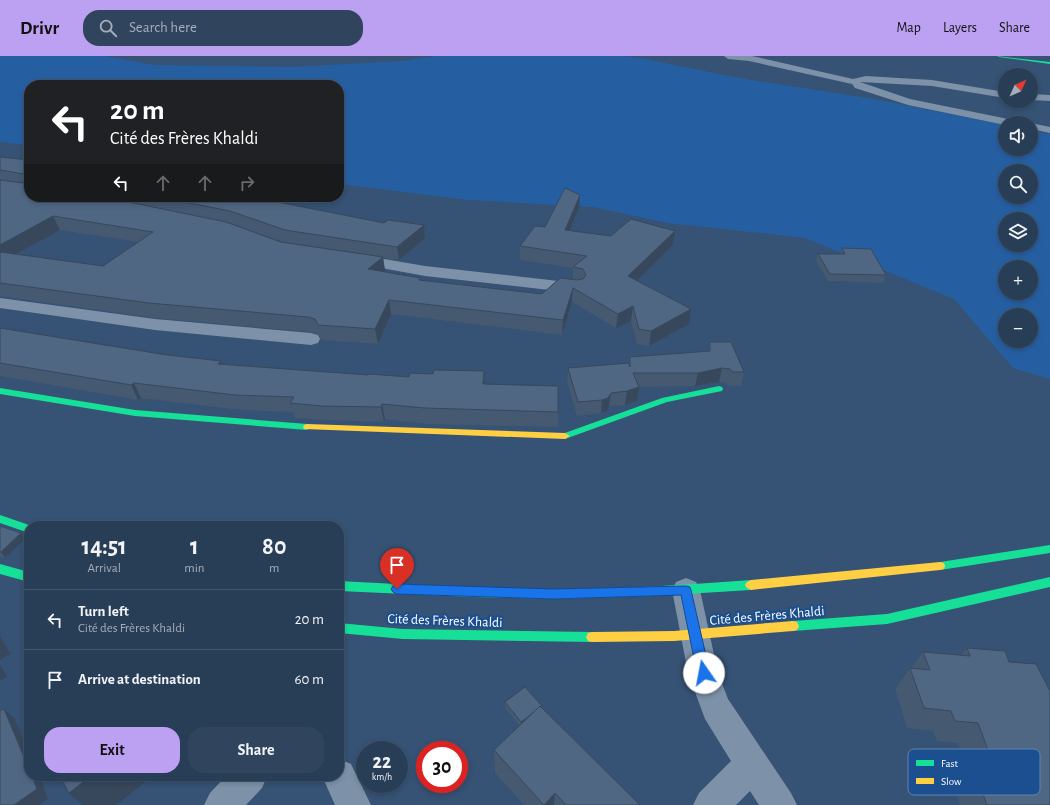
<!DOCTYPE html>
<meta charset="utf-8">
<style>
body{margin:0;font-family:"Alegreya Sans",sans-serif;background:#30455d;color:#f1f3f6;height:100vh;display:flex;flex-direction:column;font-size:15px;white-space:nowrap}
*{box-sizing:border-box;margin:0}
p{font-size:13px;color:#a5aeba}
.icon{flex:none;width:22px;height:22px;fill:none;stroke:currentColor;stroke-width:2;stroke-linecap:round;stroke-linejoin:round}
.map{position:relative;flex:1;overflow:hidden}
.drawer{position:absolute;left:24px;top:465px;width:320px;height:260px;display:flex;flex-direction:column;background:#283e57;border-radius:16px;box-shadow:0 2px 6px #0003,0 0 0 1px #44576d}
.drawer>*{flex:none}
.banner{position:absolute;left:24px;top:24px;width:320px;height:122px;border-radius:16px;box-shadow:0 2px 6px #0003,0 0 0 1px #44576d;background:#202124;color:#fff;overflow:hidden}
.needle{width:26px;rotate:45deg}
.buttons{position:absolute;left:998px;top:12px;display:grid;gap:8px}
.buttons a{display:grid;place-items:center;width:40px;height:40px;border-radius:50%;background:#283e57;box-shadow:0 2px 6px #0003,0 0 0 1px #44576d;font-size:20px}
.speed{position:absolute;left:356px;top:685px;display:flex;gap:8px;font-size:20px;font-weight:700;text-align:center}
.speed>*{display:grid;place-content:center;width:52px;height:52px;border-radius:50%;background:#283e57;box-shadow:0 2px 6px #0003,0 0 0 1px #44576d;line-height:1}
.speed small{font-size:10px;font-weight:400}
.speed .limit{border:6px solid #d22;background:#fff;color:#111}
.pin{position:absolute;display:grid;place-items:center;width:34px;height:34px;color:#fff;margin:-41px -17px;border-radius:50% 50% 50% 0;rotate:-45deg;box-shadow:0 0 4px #0007}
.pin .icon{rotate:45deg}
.me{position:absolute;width:44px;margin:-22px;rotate:348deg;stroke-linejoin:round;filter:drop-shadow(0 0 3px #0008)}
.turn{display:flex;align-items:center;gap:14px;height:84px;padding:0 20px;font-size:18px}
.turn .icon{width:52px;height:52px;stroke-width:2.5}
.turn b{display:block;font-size:28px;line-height:34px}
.lanes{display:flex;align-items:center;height:38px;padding:0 20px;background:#0003;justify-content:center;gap:20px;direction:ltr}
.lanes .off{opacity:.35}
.eta{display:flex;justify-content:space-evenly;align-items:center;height:68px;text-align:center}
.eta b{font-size:24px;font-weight:600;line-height:28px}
.action{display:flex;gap:8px;margin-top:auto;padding:8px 20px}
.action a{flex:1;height:46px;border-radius:16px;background:#bca0f2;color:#111;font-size:16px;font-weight:600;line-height:46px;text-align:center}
.action a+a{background:#30455d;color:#f1f3f6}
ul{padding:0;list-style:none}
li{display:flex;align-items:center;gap:12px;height:60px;padding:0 20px;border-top:1px solid #44576d}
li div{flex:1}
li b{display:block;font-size:15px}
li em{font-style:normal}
header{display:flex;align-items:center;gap:24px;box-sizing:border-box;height:56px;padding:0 20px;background:#bca0f2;color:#111}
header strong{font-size:19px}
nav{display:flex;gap:22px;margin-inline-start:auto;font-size:14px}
.search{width:280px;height:36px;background:#30455d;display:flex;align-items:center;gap:10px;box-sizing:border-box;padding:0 14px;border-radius:16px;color:#a5aeba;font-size:15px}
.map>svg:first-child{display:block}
.green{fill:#265fa1;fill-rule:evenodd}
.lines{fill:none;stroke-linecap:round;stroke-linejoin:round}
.street{fill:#7d92a8;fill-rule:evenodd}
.fast{fill:#16e098;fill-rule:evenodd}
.slow{fill:#ffcf43;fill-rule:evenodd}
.wall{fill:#455971;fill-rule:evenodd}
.shaded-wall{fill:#38485c}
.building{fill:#506783;stroke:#38485c}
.route{fill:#1a73e8;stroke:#114b97}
.labels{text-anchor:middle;stroke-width:4;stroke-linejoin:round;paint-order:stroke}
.near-street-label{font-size:14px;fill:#fff;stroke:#1b4f8f}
.key{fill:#1b4f8f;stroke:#5f84b1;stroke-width:1}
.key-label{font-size:11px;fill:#fff}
</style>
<header>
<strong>Drivr</strong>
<div class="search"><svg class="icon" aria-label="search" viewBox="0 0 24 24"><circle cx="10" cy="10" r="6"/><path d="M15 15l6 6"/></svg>Search here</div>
<nav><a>Map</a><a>Layers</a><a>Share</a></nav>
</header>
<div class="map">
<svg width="1050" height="749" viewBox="0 0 1050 749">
<rect width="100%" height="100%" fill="#365274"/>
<!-- green -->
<path class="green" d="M0,0H104L155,9L292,11L402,5L437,0H622L640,2L739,22L874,43L1005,69V93H1031V75L1050,78V323L1013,312L954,243L805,182L667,167L593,151L469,144L339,128V29H29V89L0,86ZM1005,115H1031V141H1005ZM1005,163H1031V189H1005ZM1005,211H1031V237H1005ZM1005,259H1031V285H1005Z"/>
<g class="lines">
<!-- street -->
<g class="street">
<polygon points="724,0 752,0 853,23 866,20 932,24 1005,36 1005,42 932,30 860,26 910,43 1013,64 1019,67 1005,67 1005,69 908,49 855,32 852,28 749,5 728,3"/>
<polygon points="1031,38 1050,39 1050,45 1031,44"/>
<polygon points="1030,67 1031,67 1050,71 1050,77 1031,73"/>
<polygon points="355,198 425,210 576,227 582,228 584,232 582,236 576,237 425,220 349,206 347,203 349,200"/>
<polygon points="0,242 155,263 311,277 318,279 320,283 318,287 311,289 155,274 0,252"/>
<polygon points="686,522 696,526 700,534 718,617 728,643 791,737 797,749 759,749 750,735 736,749 693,749 699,737 731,705 705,663 688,617 672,534 676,526"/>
<polygon points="339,703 351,708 371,749 335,749 322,720 339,720"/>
<polygon points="226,720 267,720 262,732 246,749 204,749 210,737"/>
</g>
<!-- fast -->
<g class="fast">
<polygon points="997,0 1050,6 1050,8 999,1"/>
<polygon points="719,330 722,331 723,333 722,335 667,346 565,383 560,380 562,378 662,342"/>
<polygon points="0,332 135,354 307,368 311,371 307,374 135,360 0,338"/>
<polygon points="0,459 32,470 29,470 29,477 0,467"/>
<polygon points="1050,489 1050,497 940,514 936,513 935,510 936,507 940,506"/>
<polygon points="0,508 29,516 29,526 0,518"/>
<polygon points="1050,521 1050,531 887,568 793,575 789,574 787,570 789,566 793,565 887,558"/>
<path d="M751,524L755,526L757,529L755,532L751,534L653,540L554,543L473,541L339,535V525C411,529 482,533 554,533C620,533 685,529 751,524Z"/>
<polygon points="339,567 403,573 592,576 596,577 598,581 596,585 592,586 403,583 339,577"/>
</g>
<!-- slow -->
<g class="slow">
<polygon points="307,368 565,377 570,380 565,383 304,373 303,371 304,369"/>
<polygon points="940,506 944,507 945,510 944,513 940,514 751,534 747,532 745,529 747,526 751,524"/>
<polygon points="793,565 797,566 799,570 797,574 793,575 674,585 592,586 588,585 586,581 588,577 592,576 674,575"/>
</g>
</g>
<!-- wall -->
<g class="wall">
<path d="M0,101L29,104V141H253L384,167L424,169L425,182L399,204L383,202L385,215V216L420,222L421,224L542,238L573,224V212L520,204V190L545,171L580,139L579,152L570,175L611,180L675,175L673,189L637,224L689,268L649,290L637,288L631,265L616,272L572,246L562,279L391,258L378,288L321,284L318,278L311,276L155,262L0,240ZM229,167L234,169L286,187L281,186ZM60,174L138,186L103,210L16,198Z"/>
<polygon points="842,192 886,219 883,227 828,225 816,205 818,198 840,198"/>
<polygon points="0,272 167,299 221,305 222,308 368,319 409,321 433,318 484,315 485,328 558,356 558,371 427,368 385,363 384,366 326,364 295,362 293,356 240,354 141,342 138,344 0,320"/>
<polygon points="710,286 744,316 741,330 729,330 726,327 719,326 695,330 639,331 637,345 625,349 609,350 607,355 601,357 577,360 567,325 568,312 629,308 630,301 708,295"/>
<polygon points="0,470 25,483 5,502 0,501"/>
<polygon points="967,592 1050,749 960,749 953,727 967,712 958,687 937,685 933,675 907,672 895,633 910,612 911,612 923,596 961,599"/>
<polygon points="505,646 542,650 542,651 640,749 524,749 495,717 494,694 520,670 505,652"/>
</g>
<!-- shaded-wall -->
<g class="shaded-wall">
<polygon points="580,139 579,152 564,188 565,174"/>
<polygon points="53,160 60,174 0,207 0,189"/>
<polygon points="424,169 425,182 399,204 397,191"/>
<polygon points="675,175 673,189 627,234 628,220"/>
<polygon points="383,201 385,215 371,227 368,213"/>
<polygon points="573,232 572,246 562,279 563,264"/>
<polygon points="389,244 391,258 378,288 375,273"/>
<polygon points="633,250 631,265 616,272 618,258"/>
<polygon points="691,253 689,268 649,290 651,275"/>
<polygon points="221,305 226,319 218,308"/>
<polygon points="722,312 719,326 695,330 698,317"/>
<polygon points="484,315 485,330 483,328"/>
<polygon points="134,327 141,342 138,344 131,329"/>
<polygon points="639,331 637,345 625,349 627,335"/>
<polygon points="611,337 609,350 607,355 601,357 602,344"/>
<polygon points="382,348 385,363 384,366 381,351"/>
<polygon points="21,477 25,483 5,502 1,496"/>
<polygon points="0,580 10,598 0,604"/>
<polygon points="0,608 7,621 0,625"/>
<polygon points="542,650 542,655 521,671 521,666"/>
<polygon points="4,653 15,663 29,697 29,713"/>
<polygon points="32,720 39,720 48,743 39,749 14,749"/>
<polygon points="91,720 153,720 116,749 83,749 69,737"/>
<polygon points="555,737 554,749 544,749"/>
</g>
<!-- building -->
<g class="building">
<polygon points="0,101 29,104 29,141 104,141 226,166 281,186 383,201 368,213 420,222 419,224 542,238 560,222 577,224 583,223 586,219 583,213 573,211 587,200 520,190 535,170 545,171 565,132 580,139 565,174 611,180 631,163 675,175 628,220 691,253 651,275 639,273 633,250 618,258 573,232 563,264 389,244 375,273 318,269 315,263 308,261 149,247 0,227 0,196 103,210 153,176 53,160 0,189 0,124 23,127 24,118 0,114"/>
<polygon points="159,141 253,141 384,167 388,164 424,169 397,191 285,174 230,155"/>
<polygon points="842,192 871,193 886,219 830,218 818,198 845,198"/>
<polygon points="0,272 167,299 221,305 218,308 368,319 369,318 409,321 410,317 433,318 434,314 484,315 483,328 558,330 558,356 425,352 382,348 381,351 322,350 290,347 294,341 235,339 134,327 131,329 0,307"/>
<polygon points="710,286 731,286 744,316 732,316 730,313 722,312 698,317 633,317 639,331 627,335 611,337 608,342 602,344 578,346 568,312 629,307 630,311 630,301 710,295"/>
<polygon points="0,470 21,477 1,496 0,496"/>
<polygon points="967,592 1005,595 1009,606 1036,608 1050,635 1050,749 987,749 972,708 994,710 978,667 955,665 951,655 924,652 910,612 930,614 923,596 970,600"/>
<polygon points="525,631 542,650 521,666 505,646"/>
<polygon points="540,650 640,749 566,749 555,737 544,749 494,694"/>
<polygon points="4,653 29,713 29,720 32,720 37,733 14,749 0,749 0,655"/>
<polygon points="60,720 91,720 69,737"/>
</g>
<!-- route -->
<polygon class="route" points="397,528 554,533 686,530 690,531 691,534 710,617 708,621 704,623 699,621 697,617 681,539 554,543 397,538 393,536 391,533 393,530"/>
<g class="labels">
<!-- near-street labels -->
<g class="near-street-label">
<text transform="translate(767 559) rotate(-5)" y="5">Cité des Frères Khaldi</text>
<text transform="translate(445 564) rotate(2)" y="5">Cité des Frères Khaldi</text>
</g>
</g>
<!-- legend -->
<rect x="908" y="693" width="132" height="46" rx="6" class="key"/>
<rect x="916" y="704" width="18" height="6" fill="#16e098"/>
<rect x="916" y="722" width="18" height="6" fill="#ffcf43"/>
<g class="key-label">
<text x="941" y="711">Fast</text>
<text x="941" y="729">Slow</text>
</g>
</svg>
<div class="buttons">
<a><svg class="needle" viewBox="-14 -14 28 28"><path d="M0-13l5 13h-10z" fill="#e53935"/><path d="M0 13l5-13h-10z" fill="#a5aeba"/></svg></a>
<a><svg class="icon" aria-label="sound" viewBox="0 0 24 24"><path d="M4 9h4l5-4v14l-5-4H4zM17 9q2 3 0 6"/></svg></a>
<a><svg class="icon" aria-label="search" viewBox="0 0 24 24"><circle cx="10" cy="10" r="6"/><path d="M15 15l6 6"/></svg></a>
<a><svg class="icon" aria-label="layers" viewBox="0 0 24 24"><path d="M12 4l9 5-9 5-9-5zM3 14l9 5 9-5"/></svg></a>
<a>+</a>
<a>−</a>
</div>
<div class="speed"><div>22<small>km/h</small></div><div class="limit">30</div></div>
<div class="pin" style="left:397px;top:533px;background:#d93025"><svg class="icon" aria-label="arrive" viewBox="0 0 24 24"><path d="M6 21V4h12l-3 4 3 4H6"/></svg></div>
<svg class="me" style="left:704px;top:617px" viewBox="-20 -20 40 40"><circle r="19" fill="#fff"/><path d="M0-13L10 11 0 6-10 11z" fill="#1a73e8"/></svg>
<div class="banner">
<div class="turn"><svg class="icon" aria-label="left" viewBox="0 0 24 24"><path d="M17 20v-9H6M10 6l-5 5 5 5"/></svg><div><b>20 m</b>Cité des Frères Khaldi</div></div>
<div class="lanes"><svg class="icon" aria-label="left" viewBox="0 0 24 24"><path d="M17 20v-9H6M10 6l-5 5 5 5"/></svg><svg class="icon off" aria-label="ahead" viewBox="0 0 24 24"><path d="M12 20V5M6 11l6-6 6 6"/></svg><svg class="icon off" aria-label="ahead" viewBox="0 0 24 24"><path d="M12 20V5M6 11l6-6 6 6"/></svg><svg class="icon off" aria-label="right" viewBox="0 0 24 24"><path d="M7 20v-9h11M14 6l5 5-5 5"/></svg></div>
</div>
<section class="drawer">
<div class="eta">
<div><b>14:51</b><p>Arrival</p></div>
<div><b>1</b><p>min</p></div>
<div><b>80</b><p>m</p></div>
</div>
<ul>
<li><svg class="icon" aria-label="left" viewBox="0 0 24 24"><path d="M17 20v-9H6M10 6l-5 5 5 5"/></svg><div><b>Turn left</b><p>Cité des Frères Khaldi</p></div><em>20 m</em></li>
<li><svg class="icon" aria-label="arrive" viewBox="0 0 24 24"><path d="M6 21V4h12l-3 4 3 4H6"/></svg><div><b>Arrive at destination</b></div><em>60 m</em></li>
</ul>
<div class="action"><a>Exit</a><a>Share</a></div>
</section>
</div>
